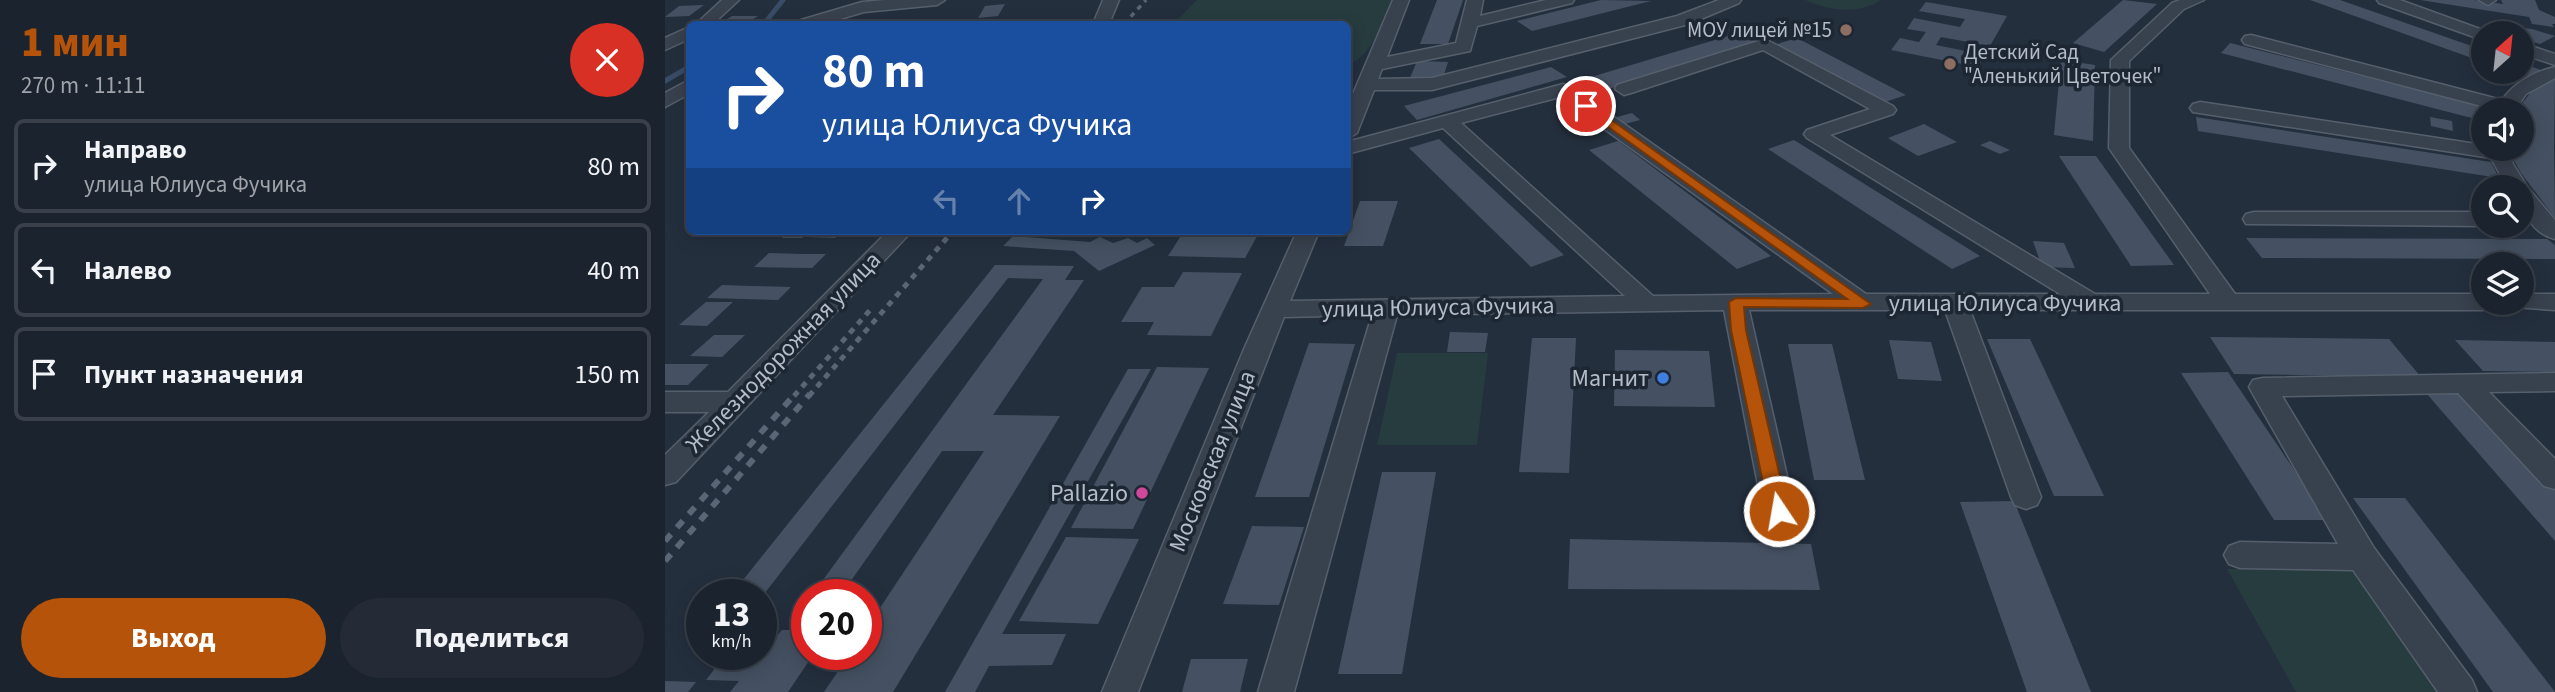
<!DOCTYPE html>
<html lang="ru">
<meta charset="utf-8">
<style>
body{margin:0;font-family:"Source Sans 3",sans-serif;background:#242b36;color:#f1f3f6;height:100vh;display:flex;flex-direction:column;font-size:26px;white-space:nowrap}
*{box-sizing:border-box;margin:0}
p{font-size:23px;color:#a0a4aa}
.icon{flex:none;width:38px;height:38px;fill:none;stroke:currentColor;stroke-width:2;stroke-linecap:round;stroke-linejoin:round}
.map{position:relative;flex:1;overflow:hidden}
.panel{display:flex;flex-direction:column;background:#1b232e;width:665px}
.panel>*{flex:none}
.guide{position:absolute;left:21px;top:21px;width:665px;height:214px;border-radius:10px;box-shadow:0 4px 18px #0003,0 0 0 2px #39404a;background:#1a4fa0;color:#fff;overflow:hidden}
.needle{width:46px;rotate:27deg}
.fabs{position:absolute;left:1806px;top:21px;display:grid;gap:14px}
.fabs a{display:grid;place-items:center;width:63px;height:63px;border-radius:50%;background:#1b232e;box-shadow:0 4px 18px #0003,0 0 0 2px #39404a;font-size:35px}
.speed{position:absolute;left:21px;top:579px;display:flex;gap:14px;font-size:35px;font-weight:700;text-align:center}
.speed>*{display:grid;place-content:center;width:91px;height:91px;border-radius:50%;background:#1b232e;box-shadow:0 4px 18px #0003,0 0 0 2px #39404a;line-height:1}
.speed small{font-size:18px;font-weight:400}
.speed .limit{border:10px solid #d22;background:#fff;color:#111}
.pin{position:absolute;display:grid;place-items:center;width:60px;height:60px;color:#fff;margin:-30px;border:4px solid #fff;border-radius:50%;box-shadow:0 2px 7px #0007}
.me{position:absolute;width:77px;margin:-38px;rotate:348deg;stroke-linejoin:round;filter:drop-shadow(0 0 5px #0008)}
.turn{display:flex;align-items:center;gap:24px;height:147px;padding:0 21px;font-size:32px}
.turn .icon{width:91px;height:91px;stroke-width:2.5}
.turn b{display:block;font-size:49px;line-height:60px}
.lanes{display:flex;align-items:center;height:66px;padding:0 21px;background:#0003;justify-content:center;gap:35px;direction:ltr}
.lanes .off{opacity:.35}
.round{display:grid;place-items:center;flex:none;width:74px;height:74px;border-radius:37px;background:#242b36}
.head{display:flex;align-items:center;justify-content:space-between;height:119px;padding:0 21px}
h1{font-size:42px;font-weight:800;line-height:52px;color:#b45309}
.primary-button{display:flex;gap:14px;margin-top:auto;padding:14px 21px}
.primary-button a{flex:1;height:80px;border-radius:42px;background:#b45309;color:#fff;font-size:28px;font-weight:800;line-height:80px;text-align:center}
.primary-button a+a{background:#242b36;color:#f1f3f6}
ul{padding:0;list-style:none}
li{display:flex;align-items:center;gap:21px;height:94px;margin:0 14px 10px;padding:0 7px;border:4px solid #39404a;border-radius:10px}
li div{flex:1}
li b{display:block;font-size:26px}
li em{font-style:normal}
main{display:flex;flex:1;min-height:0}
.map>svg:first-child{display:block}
.green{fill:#263c3f}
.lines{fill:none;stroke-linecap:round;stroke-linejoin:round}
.stream{stroke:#394c67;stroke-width:5}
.building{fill:#455162}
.minor-casing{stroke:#565f6c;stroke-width:3}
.minor{fill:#38414e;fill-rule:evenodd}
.rail-far2{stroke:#5a6575;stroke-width:3.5;stroke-dasharray:5 5;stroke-linecap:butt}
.rail-far1{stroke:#5a6575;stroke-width:5;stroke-dasharray:6 6;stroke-linecap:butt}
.rail{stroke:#5a6575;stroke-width:6;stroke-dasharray:9 9;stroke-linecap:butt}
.route{fill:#b45309;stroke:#753606;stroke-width:2}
.education-dot{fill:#8d6e63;stroke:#1d2633;stroke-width:2.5}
.shop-dot{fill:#3f7fe0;stroke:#1d2633;stroke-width:2.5}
.hotel-dot{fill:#d1479c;stroke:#1d2633;stroke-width:2.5}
.labels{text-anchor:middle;stroke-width:7;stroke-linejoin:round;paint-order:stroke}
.far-poi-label{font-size:21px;fill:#b4bcc9;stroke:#1d2633;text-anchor:end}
.street-label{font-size:24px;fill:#b4bcc9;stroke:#1d2633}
.poi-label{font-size:24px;fill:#b4bcc9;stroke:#1d2633;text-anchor:end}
</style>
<main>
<section class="panel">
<div class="head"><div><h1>1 мин</h1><p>270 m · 11:11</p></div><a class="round" style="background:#d93025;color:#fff"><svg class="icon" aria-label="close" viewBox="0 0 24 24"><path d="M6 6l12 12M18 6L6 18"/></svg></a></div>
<ul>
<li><svg class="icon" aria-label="right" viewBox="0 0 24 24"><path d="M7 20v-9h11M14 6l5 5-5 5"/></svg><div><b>Направо</b><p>улица Юлиуса Фучика</p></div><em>80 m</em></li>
<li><svg class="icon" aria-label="left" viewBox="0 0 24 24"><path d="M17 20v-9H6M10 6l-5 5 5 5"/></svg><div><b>Налево</b></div><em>40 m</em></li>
<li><svg class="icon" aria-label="arrive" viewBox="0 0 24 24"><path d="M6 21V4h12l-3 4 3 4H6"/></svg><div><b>Пункт назначения</b></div><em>150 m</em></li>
</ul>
<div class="primary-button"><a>Выход</a><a>Поделиться</a></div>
</section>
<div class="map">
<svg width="1890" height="692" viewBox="0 0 1890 692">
<rect width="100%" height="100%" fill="#242f3e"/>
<!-- green -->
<g class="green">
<path d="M532,0H727C716,23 708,56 683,64L682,24H508Z"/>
<path d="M1140,0H1216C1193,15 1165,11 1140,0Z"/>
<polygon points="732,353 823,353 812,445 712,445"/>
<polygon points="1562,569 1687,569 1771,692 1631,692"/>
</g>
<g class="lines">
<!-- stream -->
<g class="stream">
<polyline points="99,24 118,0"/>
<polyline points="0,81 24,67"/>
</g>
</g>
<!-- building -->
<g class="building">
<polygon points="772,0 798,0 783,44 755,44"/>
<polygon points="936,0 986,1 867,31 852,21"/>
<polygon points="1458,0 1492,4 1439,52 1408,43"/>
<polygon points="1645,0 1675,0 1818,50 1818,62"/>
<polygon points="1755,0 1809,0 1838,4 1836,0 1870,0 1874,10 1890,17 1890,24 1887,24 1889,27 1867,24 1864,17"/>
<polygon points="1261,2 1342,16 1325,46 1276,37 1271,45 1320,55 1313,67 1226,50 1235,38 1254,42 1261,32 1242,29 1249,18 1295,27 1300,19 1254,11"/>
<polygon points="340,4 333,16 313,18 320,6"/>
<polygon points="39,5 24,16 0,17 14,6"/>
<polygon points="67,16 93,16 80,24 54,24"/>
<polygon points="1823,24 1867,29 1890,36 1875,44 1857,39 1857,33 1839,33 1817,26"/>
<polygon points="1080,31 1099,41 924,95 906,83"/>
<polygon points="1132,38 1241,95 1217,103 1109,45"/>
<polygon points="1565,43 1828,109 1828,110 1818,110 1818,121 1556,53"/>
<polygon points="1396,60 1430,65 1428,141 1389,135"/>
<polygon points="752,61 783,62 778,78 745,78"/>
<polygon points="1857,63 1876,70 1859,77 1846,72 1857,72"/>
<polygon points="886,67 902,77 752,120 739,106"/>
<polygon points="1890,79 1889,147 1890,218 1856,173 1843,149 1857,149 1857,110 1852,110 1866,92 1876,84"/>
<polygon points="967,113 975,120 960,124 952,117"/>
<polygon points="1531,117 1826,162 1834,178 1533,131"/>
<polygon points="1765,117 1787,121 1788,131 1766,126"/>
<polygon points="1259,124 1292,142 1253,156 1223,138"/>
<polygon points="774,139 899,255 866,267 744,148"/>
<polygon points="1129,140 1315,256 1287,269 1103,149"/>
<polygon points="953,141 1106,256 1072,269 924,150"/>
<polygon points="1325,141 1345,150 1335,154 1315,145"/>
<polygon points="1394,156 1431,156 1509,265 1466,266"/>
<polygon points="695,201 733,201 718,246 679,246"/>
<polygon points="125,231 145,231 137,238 117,238"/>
<polygon points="150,231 177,231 170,238 143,237"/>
<polygon points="519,231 595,231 580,258 503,256"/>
<polygon points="348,236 425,242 435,237 448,243 463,238 472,243 482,238 490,245 434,271 409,251 338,246"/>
<polygon points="1581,238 1882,239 1890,245 1890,259 1597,258"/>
<polygon points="1368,241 1399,243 1410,268 1377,267"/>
<polygon points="104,253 137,254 161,254 147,268 89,267"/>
<polygon points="330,265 409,266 400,280 419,280 328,415 395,416 228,692 159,692 182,658 146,658 123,692 65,692 74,681 41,680 61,654 96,654 117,630 142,630 142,654 201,654 201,629 319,451 277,451 176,595 147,595 378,279 343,278 96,598 96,595 66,595"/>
<polygon points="518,272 577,273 546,336 482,335 489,322 456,322 477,287 509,287"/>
<polygon points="57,285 85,286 126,287 113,300 42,298"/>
<polygon points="41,302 68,302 42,326 14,325"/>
<polygon points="785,332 823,333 820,352 782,352"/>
<polygon points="49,335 80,335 57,357 25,356"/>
<polygon points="1545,337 1724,339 1756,377 1569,374"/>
<polygon points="867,338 911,338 904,473 854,472"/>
<polygon points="1322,339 1365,339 1439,496 1389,496"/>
<polygon points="1224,340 1266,342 1277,381 1233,379"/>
<polygon points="1790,340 1890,342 1890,372 1818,371"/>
<polygon points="644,343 690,344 644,497 590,497"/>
<polygon points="1123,344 1167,344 1200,480 1149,480"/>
<polygon points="950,350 1044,351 1050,407 949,406"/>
<polygon points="0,364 44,364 23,385 0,385"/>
<polygon points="492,367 544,368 468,529 406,528"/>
<polygon points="463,369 486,369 337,634 401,634 387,665 324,666 310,692 280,692"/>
<polygon points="1563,372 1663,520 1609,520 1516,373"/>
<polygon points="1761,393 1803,393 1890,487 1890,541"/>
<polygon points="717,472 771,472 737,674 673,674"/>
<polygon points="1688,498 1740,498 1890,692 1828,692"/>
<polygon points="1349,501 1426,692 1362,692 1295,502"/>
<polygon points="587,526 639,527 614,605 558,604"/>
<polygon points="401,537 474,539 433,624 354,621"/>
<polygon points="905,539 1146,544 1155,590 903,589"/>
<polygon points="526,659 583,659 575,692 517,692"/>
<polygon points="0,681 31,682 23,692 0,692"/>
</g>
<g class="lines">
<defs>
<g id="minor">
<polygon points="57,0 74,0 48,24 31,24"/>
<polygon points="220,0 280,0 272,5 199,12 158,24 134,24 136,20 197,2"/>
<polygon points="438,0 454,0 444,24 428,24"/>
<polygon points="728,0 744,0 722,57 791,43 802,0 818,0 815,16 881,0 909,0 907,3 812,26 805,51 717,69 713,79 767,78 1012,16 1054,0 1076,0 1074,3 1024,24 767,90 709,90 692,133 682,139 682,108"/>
<path d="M1515,0H1539L1519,9L1464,61V148L1570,294H1818V303H1830L1827,307L1818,310H1305L1376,497L1372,505L1361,509L1350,505L1346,497L1280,310H1084L1130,511L1125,519L1114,523L1103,519L1098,511L1059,310L732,315L629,692H593L707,315L619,317L473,692H437L579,349L632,231H654L625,301L960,296L778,128L682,154V142L898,84L905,86L1201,294H1395L1142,138L1139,134L1142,130L1205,109L1098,50L966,93L959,95L950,89L952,85L1100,39L1228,106L1231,110L1228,114L1165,135L1430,294H1545L1444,148L1446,60L1507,3ZM895,97L1168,294L988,296L796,123Z"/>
<polygon points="1712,0 1735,0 1826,33 1818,33 1818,39 1812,38 1714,3"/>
<polygon points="1814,0 1831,0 1823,5"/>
<polygon points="24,27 24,39 0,50 0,38"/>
<path d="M1586,35L1837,100C1850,82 1869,72 1890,67V78L1861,94L1850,110H1832L1580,44L1577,40L1580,36Z"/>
<polygon points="1857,43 1890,54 1890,65 1857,54"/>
<polygon points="24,80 24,94 0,107 0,93"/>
<path d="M1535,102L1818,145V149H1843L1848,164L1863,188L1890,220V239C1865,233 1857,210 1857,187H1842L1826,158L1528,112L1525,108L1528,104Z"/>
<polygon points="1589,212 1818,212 1818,226 1581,224 1578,219 1581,214"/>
<polygon points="223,231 247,231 11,482 0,485 0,455 44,412 0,412 0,392 63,392"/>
<polygon points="1857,294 1890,294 1890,310 1848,307 1845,303 1857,303"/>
<polygon points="1890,373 1890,391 1824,392 1890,459 1890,489 1879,486 1793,393 1617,396 1709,548 1807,680 1812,692 1773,692 1688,570 1575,568 1564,564 1559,555 1564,546 1575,542 1673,544 1584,387 1588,380 1598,378"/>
</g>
</defs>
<!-- minor casing -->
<use href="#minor" class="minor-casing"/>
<!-- minor -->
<use href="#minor" class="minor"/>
<!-- rail-far2 -->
<polyline class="rail-far2" points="459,24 481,0"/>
<!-- rail-far1 -->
<g class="rail-far1">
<polyline points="129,396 206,309"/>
<polyline points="144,396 288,231"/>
</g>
<!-- rail -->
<g class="rail">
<polyline points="0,541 130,394"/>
<polyline points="0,561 145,394"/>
</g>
</g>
<!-- route -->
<polygon class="route" points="921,102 1206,304 1198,308 1079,307 1081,330 1123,511 1120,516 1114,518 1107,516 1104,511 1066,330 1064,302 1071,298 1182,299 917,108 917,103"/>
<!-- markers -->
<g class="education-dot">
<circle cx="1181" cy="30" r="7"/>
<circle cx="1285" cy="64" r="7"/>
</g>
<circle class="shop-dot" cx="998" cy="378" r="7"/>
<circle class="hotel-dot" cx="477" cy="493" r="7"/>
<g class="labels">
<!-- far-poi labels -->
<g class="far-poi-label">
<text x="1167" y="37">МОУ лицей №15</text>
<text x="1299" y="59" text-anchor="start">Детский Сад<tspan x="1299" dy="24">"Аленький Цветочек"</tspan></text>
</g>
<!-- street labels -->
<g class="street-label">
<text x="1340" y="311">улица Юлиуса Фучика</text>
<text transform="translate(773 307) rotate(-1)" y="8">улица Юлиуса Фучика</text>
<text transform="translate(118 352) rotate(-46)" y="8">Железнодорожная улица</text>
<text transform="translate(547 461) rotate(-68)" y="8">Московская улица</text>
</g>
<!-- poi labels -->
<g class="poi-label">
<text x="984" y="386">Магнит</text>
<text x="463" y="501">Pallazio</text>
</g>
</g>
</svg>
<div class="fabs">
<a><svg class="needle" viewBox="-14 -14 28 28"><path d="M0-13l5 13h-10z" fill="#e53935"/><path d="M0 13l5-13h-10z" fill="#a0a4aa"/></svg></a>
<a><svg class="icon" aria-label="sound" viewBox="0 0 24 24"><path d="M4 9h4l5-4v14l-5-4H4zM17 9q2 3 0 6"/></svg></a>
<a><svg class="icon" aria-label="search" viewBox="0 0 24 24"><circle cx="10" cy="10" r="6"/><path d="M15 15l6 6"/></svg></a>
<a><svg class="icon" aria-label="layers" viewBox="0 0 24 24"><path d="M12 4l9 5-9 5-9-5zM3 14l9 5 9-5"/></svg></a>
</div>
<div class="speed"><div>13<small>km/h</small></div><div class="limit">20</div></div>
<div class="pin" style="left:921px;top:106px;background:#d93025"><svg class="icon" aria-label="arrive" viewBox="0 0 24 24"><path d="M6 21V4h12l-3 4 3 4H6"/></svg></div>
<svg class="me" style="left:1114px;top:511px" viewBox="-20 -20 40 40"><circle r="17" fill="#b45309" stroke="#fff" stroke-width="3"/><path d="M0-11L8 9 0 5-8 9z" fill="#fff"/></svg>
<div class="guide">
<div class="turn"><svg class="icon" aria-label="right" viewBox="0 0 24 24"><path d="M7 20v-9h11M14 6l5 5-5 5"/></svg><div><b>80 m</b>улица Юлиуса Фучика</div></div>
<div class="lanes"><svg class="icon off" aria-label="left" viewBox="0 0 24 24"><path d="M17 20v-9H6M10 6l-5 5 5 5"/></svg><svg class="icon off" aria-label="ahead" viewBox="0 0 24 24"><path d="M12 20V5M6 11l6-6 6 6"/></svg><svg class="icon" aria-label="right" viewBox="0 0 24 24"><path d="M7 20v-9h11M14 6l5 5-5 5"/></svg></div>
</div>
</div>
</main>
